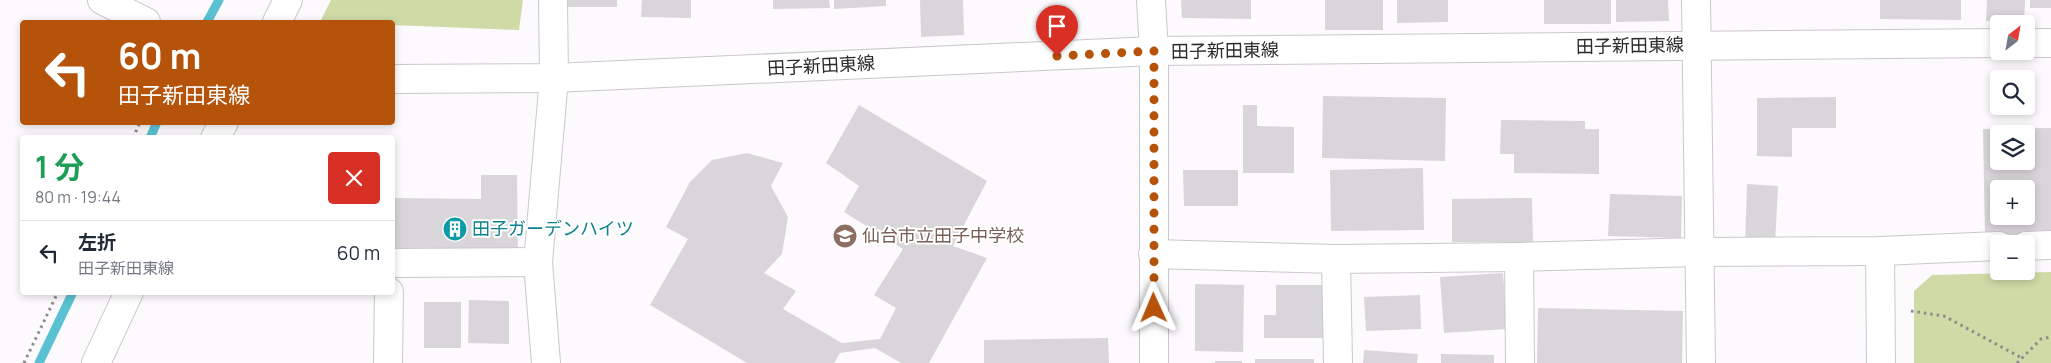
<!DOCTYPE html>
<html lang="ja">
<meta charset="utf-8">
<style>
body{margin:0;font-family:Manrope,"Noto Sans JP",sans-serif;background:#f6f6f7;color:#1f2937;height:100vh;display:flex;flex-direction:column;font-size:19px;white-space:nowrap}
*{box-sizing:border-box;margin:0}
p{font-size:16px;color:#747a83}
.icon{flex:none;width:28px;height:28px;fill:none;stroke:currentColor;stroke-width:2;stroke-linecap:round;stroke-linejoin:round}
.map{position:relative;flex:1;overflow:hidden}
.sheet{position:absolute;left:20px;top:135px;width:375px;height:160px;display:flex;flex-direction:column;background:#fff;border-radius:5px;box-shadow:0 2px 8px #0003}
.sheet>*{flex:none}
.hud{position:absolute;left:20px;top:20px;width:375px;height:105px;border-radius:5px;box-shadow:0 2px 8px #0003;background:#b45309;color:#fff;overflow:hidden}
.needle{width:32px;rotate:31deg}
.fabs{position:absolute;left:1990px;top:15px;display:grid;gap:10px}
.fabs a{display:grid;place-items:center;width:45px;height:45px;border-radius:5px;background:#fff;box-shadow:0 2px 8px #0003;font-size:25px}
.pin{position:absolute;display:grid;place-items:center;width:42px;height:42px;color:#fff;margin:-51px -21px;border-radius:50% 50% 50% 0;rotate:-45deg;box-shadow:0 0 5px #0007}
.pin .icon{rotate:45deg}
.me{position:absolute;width:55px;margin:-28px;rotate:359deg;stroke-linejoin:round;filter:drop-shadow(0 0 4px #0008)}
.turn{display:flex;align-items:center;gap:18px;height:105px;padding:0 15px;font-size:22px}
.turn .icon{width:65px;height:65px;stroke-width:2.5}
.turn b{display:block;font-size:35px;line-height:42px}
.round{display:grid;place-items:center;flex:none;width:52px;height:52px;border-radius:5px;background:#f6f6f7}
.headline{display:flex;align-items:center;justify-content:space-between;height:85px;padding:0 15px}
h1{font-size:30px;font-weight:700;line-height:38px;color:#1e9e55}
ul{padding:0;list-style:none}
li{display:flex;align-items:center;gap:15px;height:65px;padding:0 15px;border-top:1px solid #e0e1e3}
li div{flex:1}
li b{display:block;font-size:19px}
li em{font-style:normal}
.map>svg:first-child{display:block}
.green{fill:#cfdaa7}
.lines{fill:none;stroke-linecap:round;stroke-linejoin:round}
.stream{stroke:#5ac1d3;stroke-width:9}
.building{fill:#d9d6d9;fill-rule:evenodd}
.minor-casing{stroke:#cac8cb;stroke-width:30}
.tertiary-casing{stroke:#cac8cb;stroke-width:30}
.path{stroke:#8d8b8d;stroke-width:3;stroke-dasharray:2.5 4;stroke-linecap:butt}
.minor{stroke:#fff;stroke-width:28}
.tertiary{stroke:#fff;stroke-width:28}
.route{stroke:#b45309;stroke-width:9;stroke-dasharray:0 16.2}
.labels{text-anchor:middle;stroke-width:4;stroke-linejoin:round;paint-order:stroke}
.street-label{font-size:18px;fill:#2b2a2b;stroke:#fff}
.culture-label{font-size:18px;fill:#0d838f;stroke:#fff;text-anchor:start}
.education-label{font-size:18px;fill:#785e54;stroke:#fff;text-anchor:start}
</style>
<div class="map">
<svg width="2051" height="363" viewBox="0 0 2051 363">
<rect width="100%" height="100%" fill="#fcfafd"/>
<!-- green -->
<g class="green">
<polygon points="331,0 523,0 519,30 393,25 392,22 320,22"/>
<polygon points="2051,272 2051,363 1914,363 1914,291 1932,275"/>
</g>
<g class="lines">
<!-- stream -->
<g class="stream">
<polyline points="207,22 219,0"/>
<polyline points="150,138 157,122"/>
<polyline points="39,363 73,292"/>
</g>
</g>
<!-- building -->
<g class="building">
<rect x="564" y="0" width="53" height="7"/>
<polygon points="642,0 691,0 691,18 641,17"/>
<polygon points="773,0 829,0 830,8 773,9"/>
<polygon points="834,0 886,0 886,6 834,9"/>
<polygon points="920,0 963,0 964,35 921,37"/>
<polygon points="1181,0 1251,0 1251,19 1182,18"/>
<rect x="1325" y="0" width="58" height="30"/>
<polygon points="1397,0 1448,0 1448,22 1397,23"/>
<rect x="1544" y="0" width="67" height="24"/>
<polygon points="1616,0 1668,0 1669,21 1616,22"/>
<polygon points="1880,0 1961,0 1961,20 1880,19"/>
<polygon points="1987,0 2025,0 2024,23 1986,21"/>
<rect x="2030" y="0" width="21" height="8"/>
<polygon points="1323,96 1446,98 1445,161 1322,158"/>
<polygon points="1836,97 1836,128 1792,128 1792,157 1757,156 1757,98"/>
<polygon points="859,105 987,181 953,246 987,258 929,363 901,363 875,348 840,353 834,363 747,363 650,305 688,239 666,227 690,182 712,160 747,153 783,163 771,186 788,217 782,254 764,273 796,291 783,309 842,343 880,339 896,308 874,295 903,249 844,212 859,186 826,163"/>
<polygon points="1243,105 1257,105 1257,126 1294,127 1294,173 1243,173"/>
<polygon points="1501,120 1585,121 1585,129 1599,129 1599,174 1514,173 1514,154 1500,154"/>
<path d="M2051,128V238L1985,239L1983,129ZM1999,134H2026V161H1999ZM1999,189H2026V216H1999Z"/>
<polygon points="1423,168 1424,230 1331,231 1330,170"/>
<polygon points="1183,170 1238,170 1238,206 1184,206"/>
<polygon points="481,175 517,175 518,259 392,259 392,198 481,199"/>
<polygon points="1747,184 1778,186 1775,245 1745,244"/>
<polygon points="1610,194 1682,196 1681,238 1608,236"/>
<polygon points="1532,198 1533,242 1452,242 1452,199"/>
<polygon points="1503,273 1507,329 1444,333 1440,277"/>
<polygon points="1195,284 1244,285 1243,352 1195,351"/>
<polygon points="1276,285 1328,285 1328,338 1264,338 1264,315 1276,315"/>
<polygon points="1420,295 1421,329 1366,331 1364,297"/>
<polygon points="469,300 509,301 509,344 468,343"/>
<rect x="424" y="302" width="37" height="46"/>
<polygon points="1538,308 1683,311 1682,363 1537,363"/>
<polygon points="1108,338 1109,363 984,363 984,340"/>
<polygon points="1364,350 1418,354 1417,363 1363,363"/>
<polygon points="1441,354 1494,355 1494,363 1441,363"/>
<rect x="1255" y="359" width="59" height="4"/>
<rect x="1215" y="361" width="27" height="2"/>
</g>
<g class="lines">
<defs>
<g id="minor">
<polyline points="1151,0 1154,51 1154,363"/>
<polyline points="1696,0 1701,363"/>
<polyline points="277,22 288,0"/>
<polyline points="215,138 224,122"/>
<polyline points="2026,246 2051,245"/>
<polyline points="1880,251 1881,363"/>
<polyline points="1153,254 1336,259 1519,257 1699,252 1880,251 1999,246"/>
<polyline points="1519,257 1520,363"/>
<polyline points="1336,259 1338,363"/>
<polyline points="392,263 538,262"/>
<polyline points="96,363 129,292"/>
<polyline points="388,363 389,292"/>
<polyline points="546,363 538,262 554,78 553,0"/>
</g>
<g id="tertiary">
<polyline points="102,0 146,22"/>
<polyline points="2026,43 2051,43"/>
<polyline points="392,79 554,78 1154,51 1999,43"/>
</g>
</defs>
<!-- minor casing -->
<use href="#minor" class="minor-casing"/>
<!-- tertiary casing -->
<use href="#tertiary" class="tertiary-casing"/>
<!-- path -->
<g class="path">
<polyline points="133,138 140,122"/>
<polyline points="1911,311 1944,316 2022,358"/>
<polyline points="24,363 58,292"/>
<polyline points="2017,363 2041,339 2051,337"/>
</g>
<!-- minor -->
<use href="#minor" class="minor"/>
<!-- tertiary -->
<use href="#tertiary" class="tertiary"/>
</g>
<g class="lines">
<!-- route -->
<polyline class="route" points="1057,56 1154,51 1154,308"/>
</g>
<!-- icons -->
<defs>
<symbol id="building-disc" viewBox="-11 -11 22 22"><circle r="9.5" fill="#0f9aa8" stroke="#fff"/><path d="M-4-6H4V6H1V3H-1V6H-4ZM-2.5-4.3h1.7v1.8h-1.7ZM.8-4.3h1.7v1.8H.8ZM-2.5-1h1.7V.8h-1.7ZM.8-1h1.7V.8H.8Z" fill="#fff"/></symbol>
<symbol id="school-disc" viewBox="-11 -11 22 22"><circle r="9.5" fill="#8d6e63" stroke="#fff"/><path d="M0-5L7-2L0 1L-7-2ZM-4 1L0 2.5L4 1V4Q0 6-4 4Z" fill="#fff"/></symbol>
</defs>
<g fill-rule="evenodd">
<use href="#building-disc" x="441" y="215" width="28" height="28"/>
<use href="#school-disc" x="831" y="222" width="28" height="28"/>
</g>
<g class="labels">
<!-- street labels -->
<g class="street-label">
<text transform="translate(1630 46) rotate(-1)" y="6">田子新田東線</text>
<text transform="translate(1225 51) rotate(-1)" y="6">田子新田東線</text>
<text transform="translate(821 66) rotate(-3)" y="6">田子新田東線</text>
</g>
<!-- culture labels -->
<g class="culture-label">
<text x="472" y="235">田子ガーデンハイツ</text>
</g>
<!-- education labels -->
<g class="education-label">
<text x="862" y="242">仙台市立田子中学校</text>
</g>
</g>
</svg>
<div class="fabs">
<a><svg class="needle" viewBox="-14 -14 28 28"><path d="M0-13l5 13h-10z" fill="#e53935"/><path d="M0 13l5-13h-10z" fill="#747a83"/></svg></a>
<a><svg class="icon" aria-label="search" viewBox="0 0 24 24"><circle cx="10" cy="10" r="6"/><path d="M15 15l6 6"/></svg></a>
<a><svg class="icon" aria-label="layers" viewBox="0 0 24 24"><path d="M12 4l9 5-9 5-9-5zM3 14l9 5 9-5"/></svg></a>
<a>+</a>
<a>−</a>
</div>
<div class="pin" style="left:1057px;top:56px;background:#d93025"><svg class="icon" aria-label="arrive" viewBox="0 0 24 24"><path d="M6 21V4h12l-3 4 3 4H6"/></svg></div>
<svg class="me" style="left:1154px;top:308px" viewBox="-20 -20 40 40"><path d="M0-17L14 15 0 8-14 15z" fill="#b45309" stroke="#fff" stroke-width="4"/></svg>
<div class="hud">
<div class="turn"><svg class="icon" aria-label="left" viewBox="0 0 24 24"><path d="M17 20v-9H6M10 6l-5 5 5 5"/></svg><div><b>60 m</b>田子新田東線</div></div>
</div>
<section class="sheet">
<div class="headline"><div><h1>1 分</h1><p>80 m · 19:44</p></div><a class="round" style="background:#d93025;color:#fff"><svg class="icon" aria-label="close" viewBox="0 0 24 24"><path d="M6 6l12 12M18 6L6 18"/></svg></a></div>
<ul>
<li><svg class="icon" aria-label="left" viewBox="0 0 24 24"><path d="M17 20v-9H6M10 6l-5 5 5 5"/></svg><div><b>左折</b><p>田子新田東線</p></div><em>60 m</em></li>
</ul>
</section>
</div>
